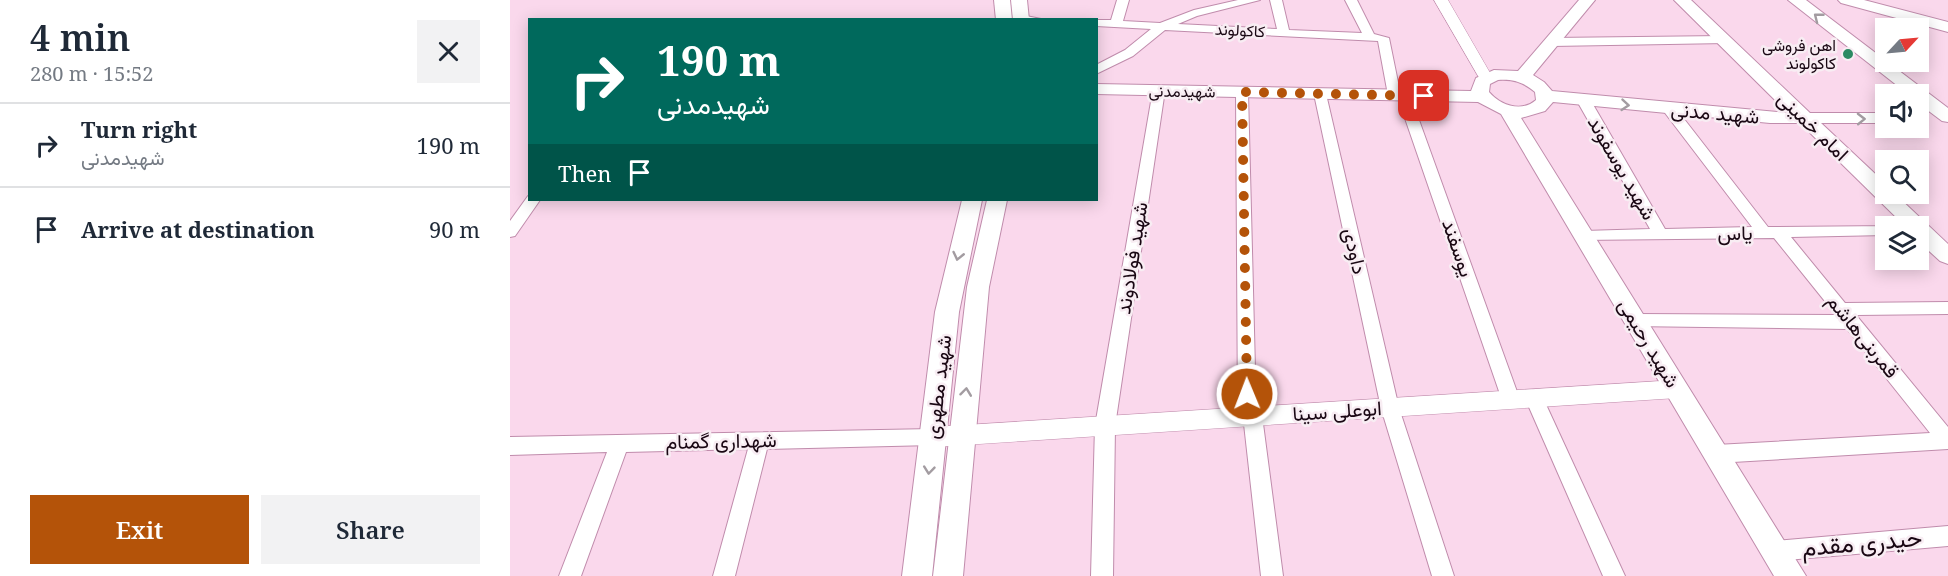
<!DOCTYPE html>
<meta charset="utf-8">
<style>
body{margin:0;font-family:"Noto Serif",Vazirmatn,serif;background:#f2f2f3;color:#1f2937;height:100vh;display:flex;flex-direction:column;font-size:22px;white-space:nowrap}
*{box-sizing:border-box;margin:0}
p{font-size:20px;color:#747a83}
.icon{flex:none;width:33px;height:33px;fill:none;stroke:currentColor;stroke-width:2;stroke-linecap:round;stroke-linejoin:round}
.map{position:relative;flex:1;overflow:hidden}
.drawer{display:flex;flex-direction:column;background:#fff;width:510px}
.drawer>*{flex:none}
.top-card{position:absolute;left:18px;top:18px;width:570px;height:183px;border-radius:0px;box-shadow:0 3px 15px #0003;background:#00695c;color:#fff;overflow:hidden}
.needle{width:39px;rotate:64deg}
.buttons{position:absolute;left:1365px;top:18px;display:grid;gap:12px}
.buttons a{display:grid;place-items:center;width:54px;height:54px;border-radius:0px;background:#fff;box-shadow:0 3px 15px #0003;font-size:30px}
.pin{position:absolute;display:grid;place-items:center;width:51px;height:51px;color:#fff;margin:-26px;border-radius:12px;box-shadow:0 3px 9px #0006}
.me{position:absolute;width:66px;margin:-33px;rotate:359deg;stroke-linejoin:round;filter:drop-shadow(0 0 4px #0008)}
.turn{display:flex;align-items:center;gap:21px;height:126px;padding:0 30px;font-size:27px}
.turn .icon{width:78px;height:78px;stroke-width:2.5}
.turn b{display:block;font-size:42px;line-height:51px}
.then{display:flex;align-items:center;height:57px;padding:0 30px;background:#0003;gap:12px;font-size:22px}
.round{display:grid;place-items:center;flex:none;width:63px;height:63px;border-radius:0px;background:#f2f2f3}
.headline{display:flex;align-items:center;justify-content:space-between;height:102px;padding:0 30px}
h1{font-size:36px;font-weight:600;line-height:45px}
.button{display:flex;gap:12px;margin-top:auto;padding:12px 30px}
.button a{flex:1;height:69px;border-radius:0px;background:#b45309;color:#fff;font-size:24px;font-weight:600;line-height:69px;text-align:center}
.button a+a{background:#f2f2f3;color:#1f2937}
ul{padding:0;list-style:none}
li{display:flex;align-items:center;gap:18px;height:84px;padding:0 30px;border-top:2px solid #e0e1e3}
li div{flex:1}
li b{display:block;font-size:22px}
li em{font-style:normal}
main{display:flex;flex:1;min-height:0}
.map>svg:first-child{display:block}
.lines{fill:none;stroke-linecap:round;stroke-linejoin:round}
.minor-casing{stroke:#c08cac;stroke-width:2}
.tertiary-casing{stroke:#c08cac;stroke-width:1}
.secondary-casing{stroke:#c08cac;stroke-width:2}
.minor{fill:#fff;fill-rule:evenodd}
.tertiary{fill:#fff;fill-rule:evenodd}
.secondary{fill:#fff;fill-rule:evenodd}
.oneway{stroke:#a39ca1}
.route{stroke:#b45309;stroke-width:10;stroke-dasharray:0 18}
.poi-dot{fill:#2c8b63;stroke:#f8edf3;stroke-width:2}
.labels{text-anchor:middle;stroke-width:5;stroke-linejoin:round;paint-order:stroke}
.far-street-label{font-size:16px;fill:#190713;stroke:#f8edf3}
.far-poi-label{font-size:16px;fill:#190713;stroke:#f8edf3;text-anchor:end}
.street-label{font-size:20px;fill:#190713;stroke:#f8edf3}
.near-street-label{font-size:24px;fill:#190713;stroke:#f8edf3}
</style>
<main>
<section class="drawer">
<div class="headline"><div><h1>4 min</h1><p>280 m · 15:52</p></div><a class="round"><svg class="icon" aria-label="close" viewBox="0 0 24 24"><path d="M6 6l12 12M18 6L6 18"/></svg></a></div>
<ul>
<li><svg class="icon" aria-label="right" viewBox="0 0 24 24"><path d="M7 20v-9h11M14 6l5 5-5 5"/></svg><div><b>Turn right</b><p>شهیدمدنی</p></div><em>190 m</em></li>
<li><svg class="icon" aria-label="arrive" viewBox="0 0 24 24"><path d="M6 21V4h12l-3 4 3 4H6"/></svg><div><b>Arrive at destination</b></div><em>90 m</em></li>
</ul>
<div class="button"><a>Exit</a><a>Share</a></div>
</section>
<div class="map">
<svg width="1438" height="576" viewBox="0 0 1438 576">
<rect width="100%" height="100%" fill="#fad8ec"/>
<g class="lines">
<defs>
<g id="minor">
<polygon points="607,0 619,0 613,21 650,23 684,10 728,0 750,0 687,16 668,24 767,29 760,0 772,0 779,30 852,33 835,0 847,0 864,34 879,38 890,92 899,92 900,95 1010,400 1008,405 1001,408 994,405 992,400 888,98 879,98 878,95 868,41 655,30 623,56 586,74 586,65 615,50 641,29 586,26 586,20 601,20"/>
<polygon points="511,15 536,20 506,20 507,16"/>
<polygon points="1213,36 1217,37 1217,43 1042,46 1036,42 1042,38"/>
<polygon points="649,86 655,90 605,426 603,576 581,576 585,426 643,90"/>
<polygon points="732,88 738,92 746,409 752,416 773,576 751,576 734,424 728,417 726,92"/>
<polygon points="810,90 816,94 889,408 944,576 922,576 871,408 804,94"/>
<polygon points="1074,97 1081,101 1155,229 1242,227 1152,109 1159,105 1164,106 1258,227 1381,226 1376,226 1376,235 1281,237 1335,303 1438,302 1438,314 1346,315 1438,427 1438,449 1206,463 1199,460 1196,454 1199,448 1206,445 1420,433 1337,329 1120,326 1117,321 1120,316 1126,314 1326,315 1264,238 1069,240 1066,236 1074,231 1140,229 1067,101"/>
<polygon points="18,196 20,200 30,200 5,236 0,237 0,221"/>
<polygon points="1024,390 1031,393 1033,398 1115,576 1093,576 1015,398 1017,393"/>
<polygon points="423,429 430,431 433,437 430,443 423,445 257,449 225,576 203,576 238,449 116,452 71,576 49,576 97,452 0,455 0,437"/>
<polygon points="1438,526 1438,546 1265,561 1257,558 1254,551 1257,544 1265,541"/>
</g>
<g id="tertiary">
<polygon points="924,0 938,0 983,78 981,81 971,81"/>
<polygon points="1167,380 1175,383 1178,389 1175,395 1167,398 423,447 415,444 412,437 415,430 423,427"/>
</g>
<g id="secondary">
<polygon points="484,0 500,0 502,20 486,20"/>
<polygon points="501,0 517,0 519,20 503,20"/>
<path d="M1069,0H1085L1023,75L1034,82L1042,91L1278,113L1164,0H1181L1300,113H1376V123H1311L1376,184V194H1385L1438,244V264L1430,261L1408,241V226H1395L1290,123H1260L1043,102L1035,111L1011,118L1296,576H1264L991,114L968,102L586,94V84L961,91L966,78L984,70L1008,71ZM988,80C1003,79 1013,82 1025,92L1026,100C1011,113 990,105 979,92L980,84Z"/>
<polygon points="1278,0 1296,0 1438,108 1438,122 1432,121 1408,103 1408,94 1398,94"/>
<polygon points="1328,0 1354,0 1438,22 1438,32 1331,3"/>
<polygon points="452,200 472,200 449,312 422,576 392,576 425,312"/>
<polygon points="477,200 497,200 479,287 453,576 423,576 457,287"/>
</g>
</defs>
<!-- minor casing -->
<use href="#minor" class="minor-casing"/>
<!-- tertiary casing -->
<use href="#tertiary" class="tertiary-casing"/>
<!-- secondary casing -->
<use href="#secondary" class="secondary-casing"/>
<!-- minor -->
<use href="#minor" class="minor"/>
<!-- tertiary -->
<use href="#tertiary" class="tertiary"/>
<!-- secondary -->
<use href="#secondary" class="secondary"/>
</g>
<!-- one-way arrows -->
<defs><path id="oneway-chevron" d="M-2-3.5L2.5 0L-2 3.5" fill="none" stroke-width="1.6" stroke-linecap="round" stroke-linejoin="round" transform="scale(1.5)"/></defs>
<g class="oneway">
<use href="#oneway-chevron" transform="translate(1308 17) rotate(-142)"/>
<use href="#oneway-chevron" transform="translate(1115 105) rotate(5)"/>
<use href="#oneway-chevron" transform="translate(1351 119) rotate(-1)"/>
<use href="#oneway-chevron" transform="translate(448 256) rotate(103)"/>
<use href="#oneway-chevron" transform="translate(456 392) rotate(-83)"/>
<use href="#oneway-chevron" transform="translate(419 470) rotate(96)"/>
</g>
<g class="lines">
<!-- route -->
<polyline class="route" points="737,394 732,92 914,96"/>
</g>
<!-- markers -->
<circle class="poi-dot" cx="1338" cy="54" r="6"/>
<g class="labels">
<!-- far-street labels -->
<g class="far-street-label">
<text transform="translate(730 30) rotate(3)" y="6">کاکولوند</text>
<text transform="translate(672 91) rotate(1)" y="6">شهیدمدنی</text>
</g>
<!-- far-poi labels -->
<g class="far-poi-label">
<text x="1326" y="51">اهن فروشی<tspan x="1326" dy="18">کاکولوند</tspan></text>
</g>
<!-- street labels -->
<g class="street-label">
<text transform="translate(1205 113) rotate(5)" y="7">شهید مدنی</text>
<text transform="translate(1303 126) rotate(44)" y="7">امام خمینی</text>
<text transform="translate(1112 168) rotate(60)" y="7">شهید یوسفوند</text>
<text transform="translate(1225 233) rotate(-1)" y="7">یاس</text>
<text transform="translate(948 248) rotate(71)" y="7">یوسفند</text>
<text transform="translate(845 251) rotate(77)" y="7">داودی</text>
<text transform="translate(622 258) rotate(-81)" y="7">شهید فولادوند</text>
<text transform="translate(1353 336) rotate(51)" y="7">قمربنی‌هاشم</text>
<text transform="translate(1139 343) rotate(59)" y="7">شهید رحیمی</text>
<text transform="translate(428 387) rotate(-83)" y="7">شهید مطهری</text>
<text transform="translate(827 411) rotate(-4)" y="7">ابوعلی سینا</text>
<text transform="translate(211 441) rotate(-1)" y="7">شهداری گمنام</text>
</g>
<!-- near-street labels -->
<g class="near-street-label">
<text transform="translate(1352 543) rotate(-5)" y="8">حیدری مقدم</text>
</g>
</g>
</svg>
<div class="buttons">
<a><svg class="needle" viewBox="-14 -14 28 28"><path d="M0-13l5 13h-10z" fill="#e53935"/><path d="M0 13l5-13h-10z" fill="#747a83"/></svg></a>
<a><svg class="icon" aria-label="sound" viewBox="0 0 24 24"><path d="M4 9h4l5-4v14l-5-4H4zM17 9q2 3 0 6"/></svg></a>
<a><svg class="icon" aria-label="search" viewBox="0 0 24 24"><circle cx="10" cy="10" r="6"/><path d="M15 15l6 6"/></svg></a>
<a><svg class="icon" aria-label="layers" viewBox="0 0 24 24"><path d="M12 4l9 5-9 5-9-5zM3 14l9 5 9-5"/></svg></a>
</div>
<div class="pin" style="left:914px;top:96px;background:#d93025"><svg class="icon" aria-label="arrive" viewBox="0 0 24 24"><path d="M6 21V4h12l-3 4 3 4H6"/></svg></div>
<svg class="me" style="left:737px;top:394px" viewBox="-20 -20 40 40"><circle r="17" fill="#b45309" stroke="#fff" stroke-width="3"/><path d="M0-11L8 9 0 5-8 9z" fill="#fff"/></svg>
<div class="top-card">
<div class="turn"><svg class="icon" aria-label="right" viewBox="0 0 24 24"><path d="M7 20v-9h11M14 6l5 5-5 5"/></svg><div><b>190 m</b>شهیدمدنی</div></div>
<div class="then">Then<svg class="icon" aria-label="arrive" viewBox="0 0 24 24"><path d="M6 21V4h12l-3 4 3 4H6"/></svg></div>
</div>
</div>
</main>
